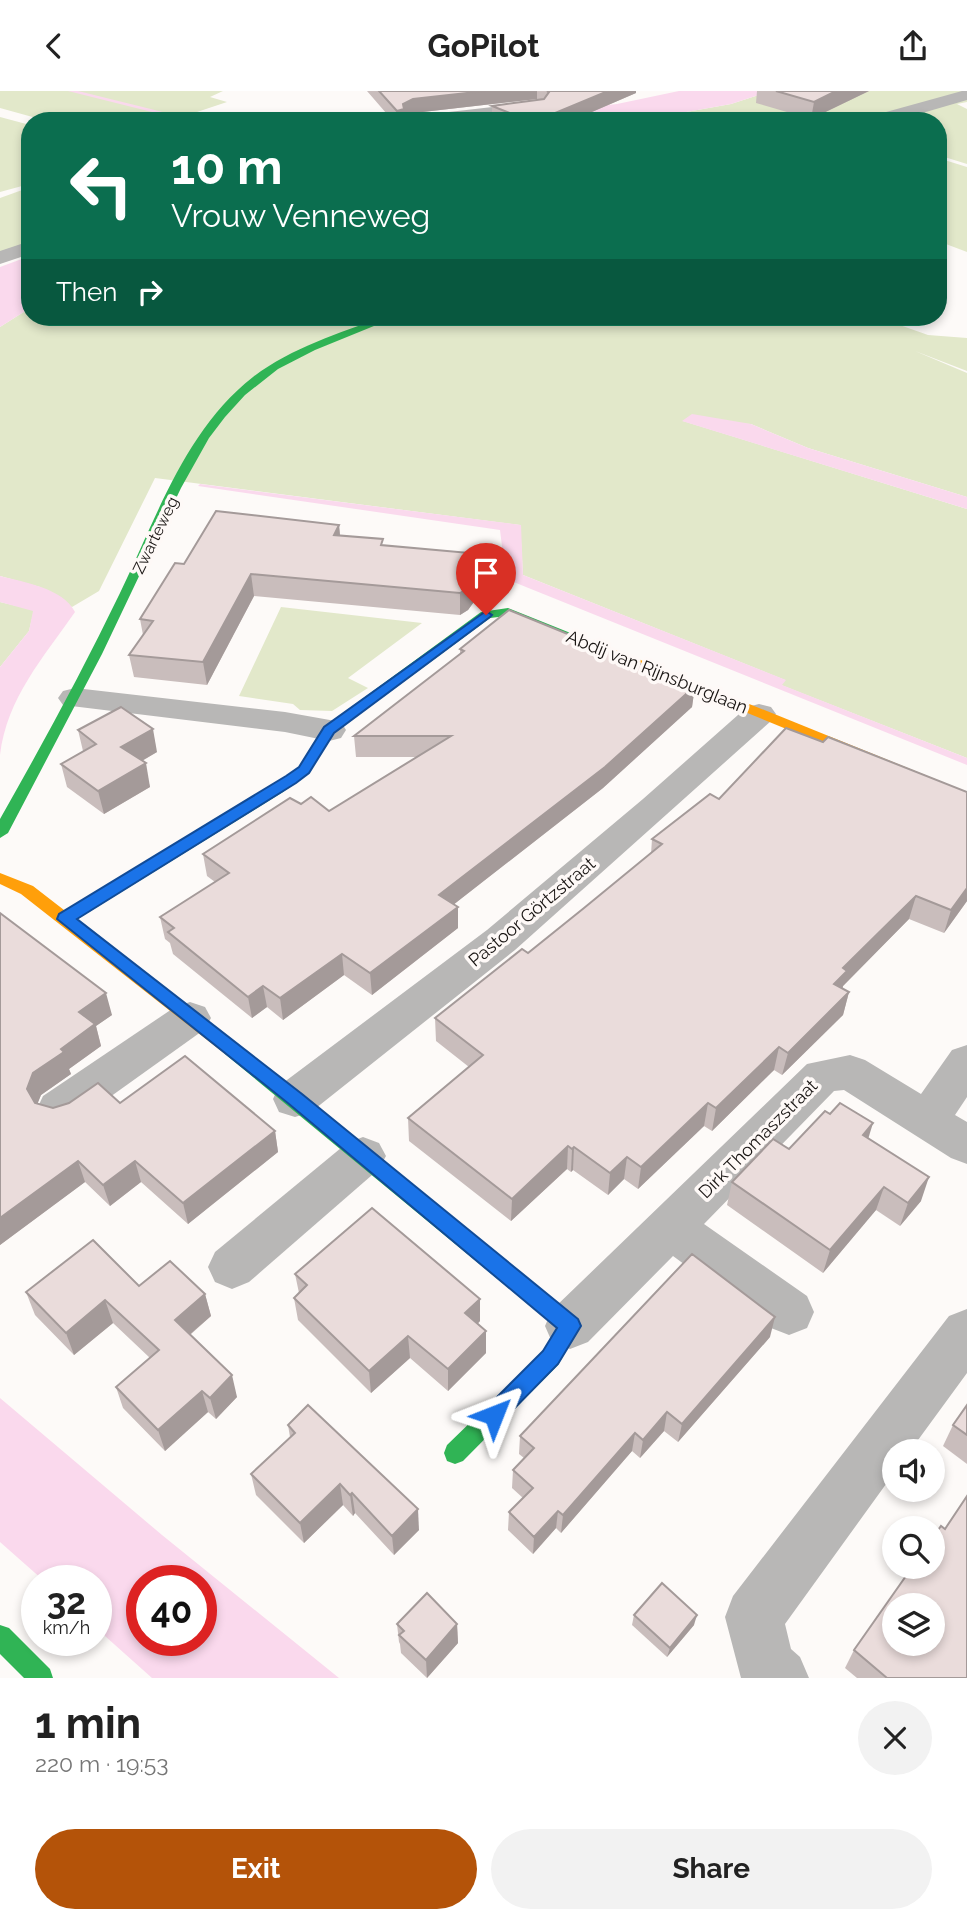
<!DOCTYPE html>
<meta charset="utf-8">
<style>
body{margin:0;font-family:Raleway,sans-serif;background:#f2f2f2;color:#222;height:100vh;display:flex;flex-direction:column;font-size:26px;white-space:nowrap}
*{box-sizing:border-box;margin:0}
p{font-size:23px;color:#767676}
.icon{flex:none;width:38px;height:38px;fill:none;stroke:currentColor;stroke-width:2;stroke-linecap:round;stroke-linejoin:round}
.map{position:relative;height:1587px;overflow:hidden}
.side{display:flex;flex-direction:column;background:#fff;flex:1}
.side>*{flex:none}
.hud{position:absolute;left:21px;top:21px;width:926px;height:214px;border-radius:28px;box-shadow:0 4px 10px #0003;background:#0b6e4f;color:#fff;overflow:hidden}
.buttons{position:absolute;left:882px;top:1348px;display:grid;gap:14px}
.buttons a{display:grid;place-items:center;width:63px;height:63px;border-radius:50%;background:#fff;box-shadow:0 4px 10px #0003;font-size:35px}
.speed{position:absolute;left:21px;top:1474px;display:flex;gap:14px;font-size:35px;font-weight:700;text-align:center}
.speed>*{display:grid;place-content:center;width:91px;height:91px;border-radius:50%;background:#fff;box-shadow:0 4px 10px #0003;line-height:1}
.speed small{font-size:18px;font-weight:400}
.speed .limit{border:10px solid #d22;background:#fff;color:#111}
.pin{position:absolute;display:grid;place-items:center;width:60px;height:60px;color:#fff;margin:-72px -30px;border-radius:50% 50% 50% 0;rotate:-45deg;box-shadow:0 0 7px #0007}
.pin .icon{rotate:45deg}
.me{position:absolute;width:77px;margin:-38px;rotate:45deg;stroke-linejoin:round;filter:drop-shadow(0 0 5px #0008)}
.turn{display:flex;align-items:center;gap:24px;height:147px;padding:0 35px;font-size:32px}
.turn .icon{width:91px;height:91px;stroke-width:2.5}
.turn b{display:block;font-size:49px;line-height:60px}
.then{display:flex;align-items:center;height:66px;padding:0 35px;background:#0003;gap:14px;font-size:26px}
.round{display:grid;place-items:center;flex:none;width:74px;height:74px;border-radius:37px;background:#f2f2f2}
.overview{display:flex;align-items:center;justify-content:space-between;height:119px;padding:0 35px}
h1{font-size:42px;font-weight:700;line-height:52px}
.primary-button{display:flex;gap:14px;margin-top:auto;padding:14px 35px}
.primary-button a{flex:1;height:80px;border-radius:42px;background:#b45309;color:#fff;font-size:28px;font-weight:700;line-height:80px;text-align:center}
.primary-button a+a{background:#f2f2f2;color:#222}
header{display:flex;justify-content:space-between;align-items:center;height:91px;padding:0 35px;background:#fff;font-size:32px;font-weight:700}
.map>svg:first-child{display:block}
.green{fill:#e2e8ca}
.water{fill:#fad9ed;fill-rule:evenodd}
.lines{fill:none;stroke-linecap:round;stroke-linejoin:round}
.stream{fill:#fad9ed;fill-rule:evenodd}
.street{fill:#b8b7b6;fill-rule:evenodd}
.fast{fill:#30b455;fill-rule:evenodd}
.slow{fill:#ff9f0a;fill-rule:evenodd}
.wall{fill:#c9bdbc}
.shaded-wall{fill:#a49a99}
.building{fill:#eadcdb;stroke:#a49a99;stroke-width:2;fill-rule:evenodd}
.route{fill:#1a73e8;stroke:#114b97;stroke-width:2}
.labels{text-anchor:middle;stroke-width:7;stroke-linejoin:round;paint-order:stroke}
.far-street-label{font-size:16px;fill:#191513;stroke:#fef9f7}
.street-label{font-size:18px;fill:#191513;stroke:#fef9f7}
</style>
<header><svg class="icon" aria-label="back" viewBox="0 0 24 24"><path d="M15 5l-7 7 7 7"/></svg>GoPilot<svg class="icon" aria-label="share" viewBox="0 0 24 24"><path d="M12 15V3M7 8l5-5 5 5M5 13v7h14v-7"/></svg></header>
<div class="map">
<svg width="967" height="1587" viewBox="0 0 967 1587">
<rect width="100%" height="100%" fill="#fdfaf8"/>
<!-- green -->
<g class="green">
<polygon points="0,0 223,0 210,6 227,11 179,27 190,30 47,30 0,17"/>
<polygon points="771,0 967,0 967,11 957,13 967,18 967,73 938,64 938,30 636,30 731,13"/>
<polygon points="0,26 30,34 30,152 0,163 0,107 25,98 22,95 0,101"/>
<polygon points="938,67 967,76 967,161 938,150"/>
<polygon points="30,217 30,226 877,226 928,244 967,247 967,280 915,260 967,282 967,406 808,357 751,333 683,330 967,418 967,667 781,594 785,589 523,484 520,434 155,387 99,500 72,516 40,496 0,485 0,236"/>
<polygon points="0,511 34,519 29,540 0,576"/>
<polygon points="281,516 422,532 348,587 368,597 332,620 300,619 293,613 239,605"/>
</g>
<!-- water -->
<g class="water">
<polygon points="679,0 771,0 731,13 636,30 456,30 617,13"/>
<polygon points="30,165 30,217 0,236 0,176"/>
<polygon points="692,323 751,333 808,357 967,406 967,418 682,330"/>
<polygon points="200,393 521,434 523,484 786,589 782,594 967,667 967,674 506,488 500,439 198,395"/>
<path d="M0,485C23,491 63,497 75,521C43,567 7,607 0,664V576L29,540L33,520L0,511Z"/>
<path d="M0,1307L162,1444L339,1587H152L96,1537V1489H43L0,1451ZM142,1489H201V1549H142Z"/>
</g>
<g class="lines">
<!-- stream -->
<polygon class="stream" points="68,0 78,0 179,25 176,27"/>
<!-- street -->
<g class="street">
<polygon points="962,0 967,0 967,9 895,30 865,30 868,26"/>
<polygon points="537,11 546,16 543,20 463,30 405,30 414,25"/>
<polygon points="231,25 263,25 272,30 222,30"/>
<polygon points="30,150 30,163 0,173 0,160"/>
<polygon points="75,597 285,621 341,631 346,639 341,647 329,650 285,641 63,614 58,607 63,600"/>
<polygon points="759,613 771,616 776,623 771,630 515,859 311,1021 295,1026 279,1021 273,1008 279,995 487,839 643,708 747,616"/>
<polygon points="190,911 205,916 211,927 205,938 75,1031 59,1036 43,1031 37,1018 43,1005 175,916"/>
<polygon points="967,954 967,1006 955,1024 967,1031 967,1073 951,1067 844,999 834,1000 704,1133 807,1205 814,1221 807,1237 789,1244 771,1237 673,1165 588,1251 570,1258 552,1251 545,1235 552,1219 807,973 850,964 865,969 921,1003 952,959"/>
<polygon points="363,1046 379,1052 386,1065 379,1078 249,1191 232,1198 215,1191 208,1176 215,1161 347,1052"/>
<polygon points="967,1218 967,1282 910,1360 894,1360 894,1382 785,1533 791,1558 800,1566 809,1587 741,1587 725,1526 733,1505 949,1225"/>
</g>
<!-- fast -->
<g class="fast">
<path d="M383,226H396L315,259L278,278L245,304L225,326L209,347L181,397L102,563L8,742L0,747V728C42,654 83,579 120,502C156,428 185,339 253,286C291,257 339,242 383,226Z"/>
<polygon points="508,517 613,559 611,562 601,562 507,525 490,527 334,642 309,682 283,701 71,832 59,832 57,828 59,824 273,695 299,676 324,636 481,521"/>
<polygon points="231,951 237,953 577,1228 580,1235 558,1274 463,1370 455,1373 447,1370 444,1362 447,1354 544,1260 557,1237 225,963 222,958 225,953"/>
<polygon points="0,1534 9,1537 50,1578 53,1587 24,1587 0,1563"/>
</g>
<!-- slow -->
<g class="slow">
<polygon points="606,555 967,701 967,712 601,562 599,559"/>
<polygon points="0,782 33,795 237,953 240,958 237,963 231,965 225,963 21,803 0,793"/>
</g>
</g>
<!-- wall -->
<g class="wall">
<polygon points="367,0 636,0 636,2 571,30 492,29 492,15 538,9 537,8 414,22 405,27 405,30 393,30"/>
<polygon points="757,0 869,0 811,28 756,12"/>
<polygon points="339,434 340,444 383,454 492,464 492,486 468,519 460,524 254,505 207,594 134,586 129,564 143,544 140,528 184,473"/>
<polygon points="460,558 695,595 692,616 603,697 454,813 458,816 458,837 372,904 344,884 283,929 267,916 252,927 173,863 170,852 165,848 160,826 215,791 207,785 203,763 301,713 329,720 417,666 356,666 354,645 460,563"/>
<polygon points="78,639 157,661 142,670 150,696 104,723 67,696 61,673 83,660"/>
<polygon points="823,651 967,701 967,810 944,842 909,828 843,895 842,898 849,901 843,924 782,984 774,979 712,1040 704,1035 638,1098 624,1088 608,1104 573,1079 571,1081 567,1078 511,1130 409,1050 408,1027 469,976 436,950 435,927 528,862 651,763 652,748 719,708"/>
<polygon points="0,822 112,924 96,935 101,955 69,978 71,983 41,1004 37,1013 53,1017 120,1012 275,1040 278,1061 188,1133 141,1091 110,1115 85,1091 0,1154"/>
<polygon points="868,1048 921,1110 900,1135 876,1119 823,1182 727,1114 732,1091 789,1058"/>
<polygon points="295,1183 480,1208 480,1230 478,1233 486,1240 486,1262 448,1300 410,1267 371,1302 298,1229 294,1207 299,1202"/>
<polygon points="139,1195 205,1203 211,1225 190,1244 237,1306 216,1328 208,1321 165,1360 123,1317 116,1296 150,1267 113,1232 74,1264 35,1224 26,1201"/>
<polygon points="770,1246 678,1351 664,1340 640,1367 632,1360 561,1442 556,1437 533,1463 508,1439 509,1421 523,1407 512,1397 513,1379 524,1367 519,1363 520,1345"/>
<polygon points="967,1314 967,1373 943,1355 953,1334"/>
<polygon points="288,1334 419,1439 394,1464 355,1422 353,1425 343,1414 304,1452 256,1404 251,1383 290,1346"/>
<polygon points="945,1438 967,1587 857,1587 845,1577 854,1559"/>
<polygon points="634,1524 694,1534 667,1566 632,1534"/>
<polygon points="397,1533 457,1533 458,1552 427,1587 401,1562 400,1553 399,1551"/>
</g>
<!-- shaded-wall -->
<g class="shaded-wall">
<polygon points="485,0 537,0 537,8 414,22 405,27 405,30 398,30 397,20 403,13 413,8"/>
<polygon points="608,0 636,0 636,2 571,30 536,30"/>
<polygon points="836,0 869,0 811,28 814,11"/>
<polygon points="339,434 341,456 334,444"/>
<polygon points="492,464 492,486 468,519 460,524 460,502"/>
<polygon points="251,483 254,505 207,594 203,571"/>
<polygon points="695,595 692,616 603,697 439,825 439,804"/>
<polygon points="153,638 157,661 126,679 121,656"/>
<polygon points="146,672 150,696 104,723 98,700"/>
<polygon points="967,797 967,810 944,842 951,819"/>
<polygon points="916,805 909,828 843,895 841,903 834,893 843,877"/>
<polygon points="458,816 458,837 372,904 370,882"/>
<polygon points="342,863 344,884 283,929 280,907"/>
<polygon points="263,895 267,916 252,927 248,906"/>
<polygon points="849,901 843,924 782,984 788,962"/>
<polygon points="106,902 112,924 96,935 101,955 69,978 71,983 41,1004 35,1019 27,998 33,982 61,958 79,921"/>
<polygon points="779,956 774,979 712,1040 716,1017"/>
<polygon points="708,1012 704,1035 638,1098 641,1076"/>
<polygon points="873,1032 866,1055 863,1044"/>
<polygon points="275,1040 278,1061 188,1133 183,1112"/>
<polygon points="568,1055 567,1078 511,1130 512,1108"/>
<polygon points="574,1056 573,1079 571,1081 572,1058"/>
<polygon points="627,1066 624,1088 608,1104 610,1082"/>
<polygon points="78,1070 85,1091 0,1154 0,1127"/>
<polygon points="135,1070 141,1091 110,1115 103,1094"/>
<polygon points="929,1086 921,1110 900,1135 908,1112"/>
<polygon points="884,1096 876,1119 823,1182 830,1159"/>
<polygon points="205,1203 211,1225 181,1251 175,1229"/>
<polygon points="480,1208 480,1230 465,1244 465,1222"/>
<polygon points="105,1209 113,1232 74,1264 66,1242"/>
<polygon points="775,1226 770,1246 678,1351 682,1333"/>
<polygon points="486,1240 486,1262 448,1300 448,1278"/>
<polygon points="408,1245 410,1267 371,1302 369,1280"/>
<polygon points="232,1284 237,1306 216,1328 210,1307"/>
<polygon points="202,1300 208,1321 165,1360 158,1339"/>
<polygon points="667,1321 664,1340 640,1367 643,1349"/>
<polygon points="635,1342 632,1360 561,1442 563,1424"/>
<polygon points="340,1393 343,1414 304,1452 300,1432"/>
<polygon points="352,1402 355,1422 353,1425 350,1404"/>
<polygon points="418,1418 419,1439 394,1464 392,1445"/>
<polygon points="558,1420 556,1437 533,1463 534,1446"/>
<polygon points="697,1524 694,1534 667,1566 670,1557"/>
<polygon points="457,1533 458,1552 427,1587 426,1569"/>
</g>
<!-- building -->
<g class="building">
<polygon points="379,0 485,0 413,8 403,13 404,18 397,20"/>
<polygon points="547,0 608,0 536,30 530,30 492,15 544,8 549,1"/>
<polygon points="776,0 836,0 814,11"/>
<polygon points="235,23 261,30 215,30"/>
<polygon points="216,420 339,434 334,444 383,448 381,454 492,464 468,497 460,502 251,483 203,571 129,564 153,530 140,528 175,472 184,473"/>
<polygon points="509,519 695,595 605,676 439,804 458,816 370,882 342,863 280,907 263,895 248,906 168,841 174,837 160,826 229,782 203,763 290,707 301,713 311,706 329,720 451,645 354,645 464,560 460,558"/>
<polygon points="121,616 153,638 121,656 146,672 98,700 61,673 96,653 78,639"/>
<polygon points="786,637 823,651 828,646 967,701 967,797 951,819 916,805 843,877 847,880 834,893 849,901 788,962 779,956 716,1017 708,1012 641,1076 627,1066 610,1082 574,1056 572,1058 568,1055 512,1108 408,1027 483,964 435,927 522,858 528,862 584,817 662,753 652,748 710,703 719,708"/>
<polygon points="0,822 106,902 79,921 95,933 61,958 64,961 33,982 27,998 35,1012 53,1017 69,1012 98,992 120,1012 185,965 275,1040 183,1112 135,1070 103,1094 78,1070 0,1127"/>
<polygon points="840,1012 873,1032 863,1044 929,1086 908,1112 884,1096 830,1159 732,1091 773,1048 789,1058 825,1020 830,1023"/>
<polygon points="372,1117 480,1208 465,1222 486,1240 448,1278 408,1245 369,1280 294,1207 307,1194 295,1183"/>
<polygon points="93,1149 139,1195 170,1170 205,1203 175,1229 232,1284 210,1307 202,1300 158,1339 116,1296 159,1259 105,1209 66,1242 26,1201"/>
<polygon points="692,1163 775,1226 682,1333 667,1321 643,1349 635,1342 563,1424 558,1420 534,1446 509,1421 533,1397 513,1379 534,1357 520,1345"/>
<polygon points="308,1314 418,1418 392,1445 352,1402 350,1404 340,1393 300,1432 251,1383 295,1342 288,1334"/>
<polygon points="967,1314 967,1344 953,1334"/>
<path d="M967,1405V1587H887L854,1559L913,1475H933V1446L941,1435L945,1438ZM894,1514H933V1552H894Z"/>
<polygon points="662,1492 697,1524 670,1557 634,1524"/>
<polygon points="427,1502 457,1533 426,1569 399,1544 404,1540 397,1533"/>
</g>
<!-- route -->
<polygon class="route" points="486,520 492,524 490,526 334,642 309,682 296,692 77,828 302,1003 578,1228 581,1235 558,1273 501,1331 494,1334 486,1331 483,1324 486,1317 543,1260 557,1237 289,1013 57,828 59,823 286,685 299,676 324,636"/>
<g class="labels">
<!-- far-street labels -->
<g class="far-street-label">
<text transform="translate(155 444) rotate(-64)" y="6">Zwarteweg</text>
</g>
<!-- street labels -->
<g class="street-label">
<text transform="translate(657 581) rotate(22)" y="6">Abdij van Rijnsburglaan</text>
<text transform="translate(532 821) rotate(-40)" y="6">Pastoor Görtzstraat</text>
<text transform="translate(758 1048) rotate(-45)" y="6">Dirk Thomaszstraat</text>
</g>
</g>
</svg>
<div class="buttons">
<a><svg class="icon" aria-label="sound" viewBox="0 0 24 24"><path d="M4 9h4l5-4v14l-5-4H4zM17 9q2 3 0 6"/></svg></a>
<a><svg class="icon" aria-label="search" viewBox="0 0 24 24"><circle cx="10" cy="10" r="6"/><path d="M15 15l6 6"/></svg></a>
<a><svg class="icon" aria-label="layers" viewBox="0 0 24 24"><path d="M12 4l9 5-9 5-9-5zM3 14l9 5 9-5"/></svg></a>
</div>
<div class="speed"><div>32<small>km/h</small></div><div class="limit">40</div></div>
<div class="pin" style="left:486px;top:524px;background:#d93025"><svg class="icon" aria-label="arrive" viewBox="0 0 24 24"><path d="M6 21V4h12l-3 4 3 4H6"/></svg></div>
<svg class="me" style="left:494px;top:1324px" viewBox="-20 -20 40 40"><path d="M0-17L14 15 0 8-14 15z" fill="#1a73e8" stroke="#fff" stroke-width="4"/></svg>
<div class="hud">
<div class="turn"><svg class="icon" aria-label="left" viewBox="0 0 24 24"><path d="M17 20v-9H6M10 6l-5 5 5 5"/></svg><div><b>10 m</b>Vrouw Venneweg</div></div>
<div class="then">Then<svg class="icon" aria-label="right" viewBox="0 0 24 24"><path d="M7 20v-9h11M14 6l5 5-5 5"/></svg></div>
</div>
</div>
<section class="side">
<div class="overview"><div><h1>1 min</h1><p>220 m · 19:53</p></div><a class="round"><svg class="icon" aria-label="close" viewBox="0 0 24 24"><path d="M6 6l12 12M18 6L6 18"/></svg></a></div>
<div class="primary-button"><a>Exit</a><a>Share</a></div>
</section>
